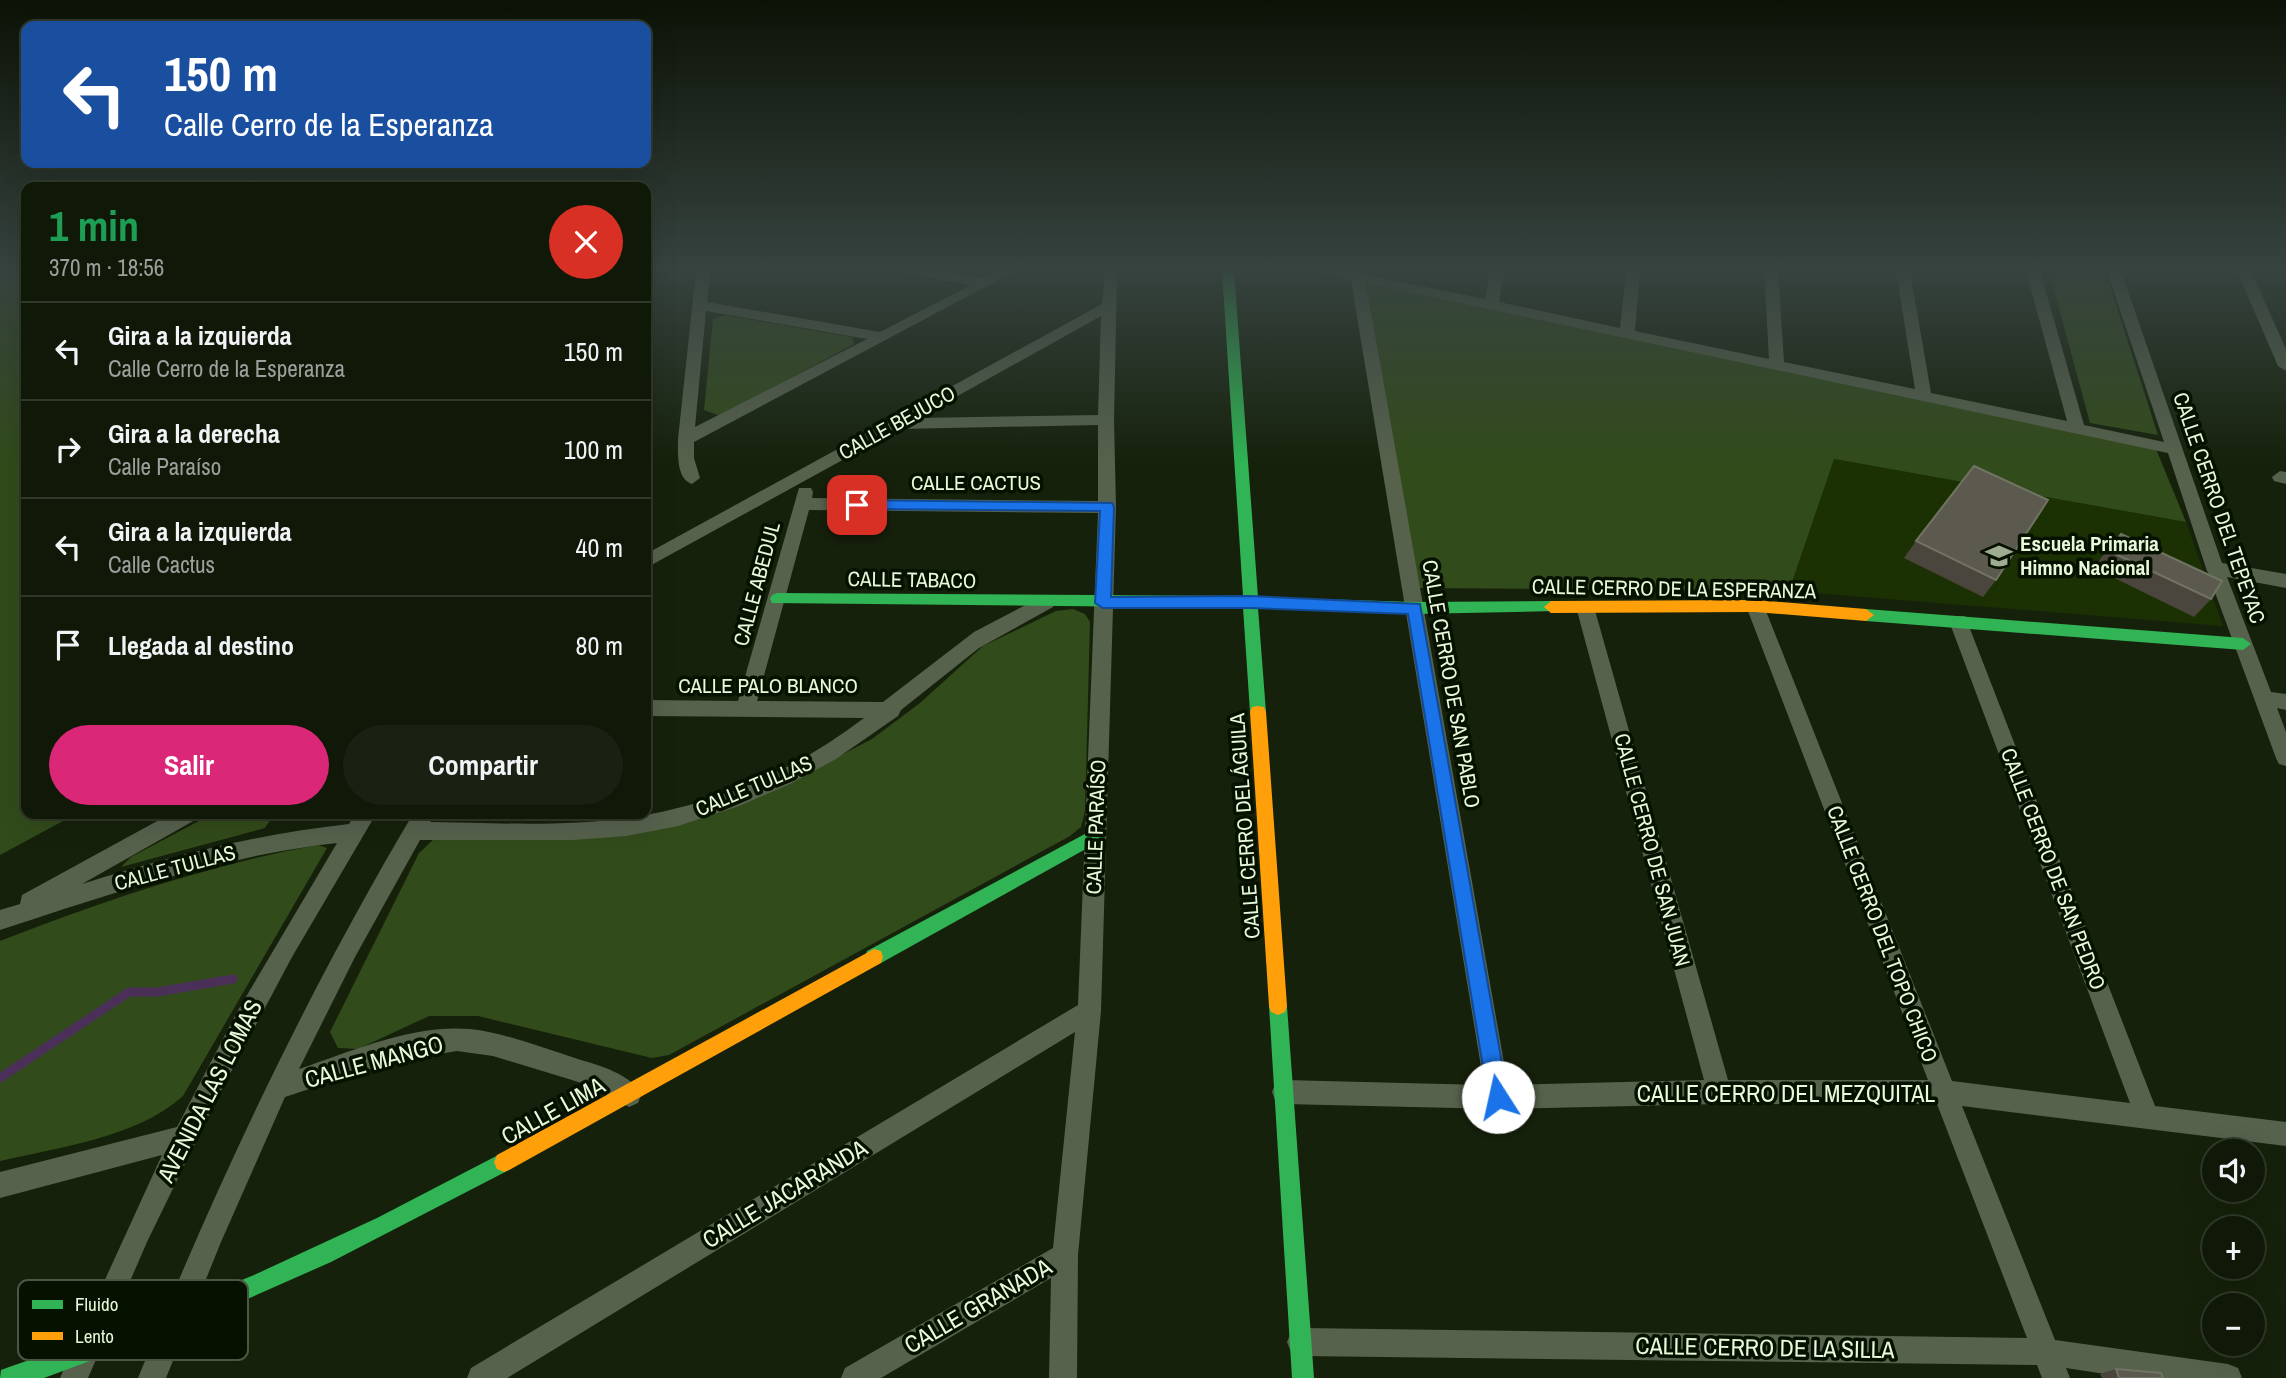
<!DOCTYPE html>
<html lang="es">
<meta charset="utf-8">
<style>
body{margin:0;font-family:"Archivo Narrow",sans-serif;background:#192212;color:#f1f3f6;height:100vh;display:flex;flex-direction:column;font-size:26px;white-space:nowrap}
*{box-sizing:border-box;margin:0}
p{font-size:23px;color:#9ca09c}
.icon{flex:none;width:38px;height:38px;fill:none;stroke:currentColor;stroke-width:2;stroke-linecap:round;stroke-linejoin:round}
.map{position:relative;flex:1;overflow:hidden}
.drawer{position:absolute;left:21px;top:182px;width:630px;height:637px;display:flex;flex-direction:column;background:#101908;border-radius:14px;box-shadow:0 7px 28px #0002,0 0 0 2px #303829}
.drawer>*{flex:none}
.hud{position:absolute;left:21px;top:21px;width:630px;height:147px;border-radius:14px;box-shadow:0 7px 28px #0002,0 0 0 2px #303829;background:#1a4fa0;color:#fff;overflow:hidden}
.controls{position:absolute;left:2202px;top:1139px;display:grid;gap:14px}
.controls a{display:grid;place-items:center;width:63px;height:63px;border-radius:50%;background:#101908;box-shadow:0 7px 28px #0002,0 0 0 2px #303829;font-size:35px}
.pin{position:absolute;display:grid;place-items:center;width:60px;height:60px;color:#fff;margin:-30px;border-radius:14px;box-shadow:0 4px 10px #0006}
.me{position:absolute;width:77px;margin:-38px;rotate:350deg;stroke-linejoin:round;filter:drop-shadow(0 0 5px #0008)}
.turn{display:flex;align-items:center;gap:24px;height:147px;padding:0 28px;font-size:32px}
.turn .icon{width:91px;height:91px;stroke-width:2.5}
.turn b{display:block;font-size:49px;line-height:60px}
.round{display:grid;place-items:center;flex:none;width:74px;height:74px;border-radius:37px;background:#192212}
.headline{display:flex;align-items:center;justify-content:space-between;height:119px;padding:0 28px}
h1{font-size:42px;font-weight:700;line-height:52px;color:#1e9e55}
.action{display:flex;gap:14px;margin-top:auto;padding:14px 28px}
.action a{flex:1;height:80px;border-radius:42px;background:#db2777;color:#fff;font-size:28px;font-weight:700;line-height:80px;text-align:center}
.action a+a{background:#192212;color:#f1f3f6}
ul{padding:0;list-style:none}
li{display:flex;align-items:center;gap:21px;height:98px;padding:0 28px;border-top:2px solid #303829}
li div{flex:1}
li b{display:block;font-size:26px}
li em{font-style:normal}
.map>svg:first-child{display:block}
.built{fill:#1b3103}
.green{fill:#324b1b}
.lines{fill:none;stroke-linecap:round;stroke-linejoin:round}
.stream{stroke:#4a3058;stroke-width:9}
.street{fill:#57624d;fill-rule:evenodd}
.fast{fill:#30b455;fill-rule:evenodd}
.slow{fill:#ff9f0a;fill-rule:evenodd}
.wall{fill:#4b463d}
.building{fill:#5c5a4e;stroke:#717364;stroke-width:2}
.route{fill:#1a73e8;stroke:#114b97;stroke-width:2}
.labels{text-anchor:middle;stroke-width:7;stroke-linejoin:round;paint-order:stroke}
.street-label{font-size:21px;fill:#e7f9da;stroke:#061100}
.poi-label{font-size:21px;font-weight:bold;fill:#e7f9da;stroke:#061100;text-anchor:start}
.near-street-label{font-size:24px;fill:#e7f9da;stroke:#061100}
.key{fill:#061100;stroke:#4a5741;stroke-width:2}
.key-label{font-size:19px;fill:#e7f9da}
</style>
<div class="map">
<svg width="2286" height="1378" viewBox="0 0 2286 1378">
<rect width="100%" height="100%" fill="#16210b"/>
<!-- built -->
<polygon class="built" points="1833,459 2186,522 2223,626 1789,591"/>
<!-- green -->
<g class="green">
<polygon points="0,271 26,271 26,814 76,814 0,855"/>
<polygon points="2049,271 2105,271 2158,435 2090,423"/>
<polygon points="1366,280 2156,449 2186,522 1834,459 1789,591 1418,588"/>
<polygon points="725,315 852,337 854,344 720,416 704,410 713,319"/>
<polygon points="1073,609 1085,614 1090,622 1085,811 1081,827 1070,836 669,1055 652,1058 478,1016 429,1016 358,1049 338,1048 330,1032 419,853 435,838 598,834 782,786 872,739 920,703 983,646 1056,611"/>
<polygon points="212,814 274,814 265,828 121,867 131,857"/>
<path d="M318,845L327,848L183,1096C136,1138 60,1147 0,1161V941C103,901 209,865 318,845Z"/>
</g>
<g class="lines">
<!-- stream -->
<polyline class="stream" points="0,1078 129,992 157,992 233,979"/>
<!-- street -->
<g class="street">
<path d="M696,271H710L707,302L880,332L971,285L914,275L907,271H943L983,278L996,271H1015L694,442V458L700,478L692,484C676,479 678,453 678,439ZM706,311L867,339L695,427Z"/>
<path d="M1105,271H1115L1117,274L1114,420L1116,507L1101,1011L1078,1255L1077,1378H1049L1051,1278L881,1378H841L845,1368L1053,1248L1075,1032L507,1378H467L471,1368L1078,1005L1098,513L809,510L757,701L883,702L974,632L1041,597H1053L1056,602L1053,607L979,648L901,710L898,716L836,759L790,784L739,806L678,826L626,836L573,840H420L355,957L299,1069C352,1051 413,1024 470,1029C506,1033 543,1048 578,1059C598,1065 632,1074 641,1095L638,1103L629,1107L593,1087L572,1080L493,1056L457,1051L391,1062L285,1097L221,1242L166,1378H138C217,1183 306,994 413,814H434L430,822C496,823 562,827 627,818C713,806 795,771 864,718L646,716V700L738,701L799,488H811L813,492L812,498L1098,501V425L899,429L646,568V554L1102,304ZM1101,316L1098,415L918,418Z"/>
<polygon points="1322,271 1367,271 1366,275 1485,299 1490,271 1504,271 1499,302 1620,328 1626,271 1640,271 1635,331 1769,359 1764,271 1778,271 1784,362 1915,389 1896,271 1910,271 1931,393 2067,421 2026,271 2040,271 2084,425 2164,442 2107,271 2121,271 2222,563 2286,574 2286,588 2227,577 2271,692 2286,694 2286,710 2277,708 2286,732 2286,766 2279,764 2276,758 2206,568 2168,453 1366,283 1508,1085 1704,1080 1576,607 1579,602 1591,602 1594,607 1728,1080 1928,1080 1746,606 1749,601 1761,601 1764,606 1952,1081 2130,1103 1949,621 1951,616 1965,616 2155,1106 2286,1122 2286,1146 1962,1106 2055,1340 2228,1364 2238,1368 2242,1378 2132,1378 2066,1368 2070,1378 2042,1378 2037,1365 1301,1356 1291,1352 1287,1342 1291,1332 1301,1328 2027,1338 1937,1104 1719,1104 1498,1109 1284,1104 1275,1100 1272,1092 1275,1084 1284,1080 1484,1085 1351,280"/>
<polygon points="2237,271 2251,271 2286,349 2286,371 2278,366"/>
<polygon points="2280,471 2286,472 2286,484 2274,481 2272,477"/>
<path d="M170,814H198L195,820L82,884C170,856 258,834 349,824L355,814H376L292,957L217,1098L147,1242L88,1378H60L162,1155L0,1198V1172L177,1127L237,1012L337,843C221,856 110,894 0,930V910L20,904L22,895Z"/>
</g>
<!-- fast -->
<g class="fast">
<polygon points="1222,271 1234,271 1258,597 1415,602 1551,601 1558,607 1556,611 1415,614 1258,608 1266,712 1264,717 1252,717 1250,712 1243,608 772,603 770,599 772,595 777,593 1243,596"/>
<polygon points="1866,609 2243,638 2251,644 2243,650 1866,621 1858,615"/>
<polygon points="1096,828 1102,830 1105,835 1102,840 881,963 874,965 867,963 865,957 867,951"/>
<polygon points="1278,997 1285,1000 1287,1006 1314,1378 1292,1378 1269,1006 1271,1000"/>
<polygon points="504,1152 511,1155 514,1162 511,1169 331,1262 200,1320 44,1378 0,1378 1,1370 9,1367 137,1323 254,1275 377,1218"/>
</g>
<!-- slow -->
<g class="slow">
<polygon points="1755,600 1866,609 1874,615 1866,621 1755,612 1551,613 1544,607 1551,601"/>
<polygon points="1258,706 1264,707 1266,712 1287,1006 1285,1012 1278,1015 1271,1012 1269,1006 1250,712 1252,707"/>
<polygon points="874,949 881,951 883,957 881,963 511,1169 504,1172 497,1169 494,1162 497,1155"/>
</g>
</g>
<!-- wall -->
<g class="wall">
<polygon points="2121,534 2211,599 2194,617 2094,568 2106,551"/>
<polygon points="1916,541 1996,580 1983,597 1904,558"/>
<polygon points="2116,1369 2163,1378 2102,1378 2100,1374"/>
</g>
<!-- building -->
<g class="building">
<polygon points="1974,466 2048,500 1996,580 1916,541"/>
<polygon points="2121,534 2222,581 2211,599 2109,551"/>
<polygon points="2116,1369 2161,1373 2163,1378 2119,1378"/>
</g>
<!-- sky -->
<linearGradient id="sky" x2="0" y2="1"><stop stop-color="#0c1206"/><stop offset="0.58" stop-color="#36433f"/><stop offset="1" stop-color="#36433f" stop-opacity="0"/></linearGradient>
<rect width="2286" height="464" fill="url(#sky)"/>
<!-- route -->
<polygon class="route" points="857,500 1112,503 1114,507 1111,597 1250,596 1420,604 1508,1097 1505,1104 1498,1107 1491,1104 1488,1097 1408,614 1250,608 1103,608 1095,603 1100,511 857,509 850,505"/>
<!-- icons -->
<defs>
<symbol id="school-bare" viewBox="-9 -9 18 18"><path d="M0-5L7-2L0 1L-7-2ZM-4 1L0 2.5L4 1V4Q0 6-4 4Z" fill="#9ead92" stroke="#061100" stroke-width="2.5" paint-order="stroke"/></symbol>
</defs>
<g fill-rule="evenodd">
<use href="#school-bare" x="1980" y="537" width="38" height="38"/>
</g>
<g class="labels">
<!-- street labels -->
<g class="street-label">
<text transform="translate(897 423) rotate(-29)" y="7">CALLE BEJUCO</text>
<text x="976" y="490">CALLE CACTUS</text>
<text transform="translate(2219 508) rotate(71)" y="7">CALLE CERRO DEL TEPEYAC</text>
<text transform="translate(912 580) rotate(1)" y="7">CALLE TABACO</text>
<text transform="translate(757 584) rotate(-75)" y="7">CALLE ABEDUL</text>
<text transform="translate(1674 589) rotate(1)" y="7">CALLE CERRO DE LA ESPERANZA</text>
<text transform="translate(1451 684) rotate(80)" y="7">CALLE CERRO DE SAN PABLO</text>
<text x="768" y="693">CALLE PALO BLANCO</text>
<text transform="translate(754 786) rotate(-23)" y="7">CALLE TULLAS</text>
<text transform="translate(1245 826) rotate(-94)" y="7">CALLE CERRO DEL ÁGUILA</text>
<text transform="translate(1096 827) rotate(-88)" y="7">CALLE PARAÍSO</text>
<text transform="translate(1652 850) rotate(75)" y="7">CALLE CERRO DE SAN JUAN</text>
<text transform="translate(175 868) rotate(-15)" y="7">CALLE TULLAS</text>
<text transform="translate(2053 869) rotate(69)" y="7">CALLE CERRO DE SAN PEDRO</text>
<text transform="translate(1882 934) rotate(69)" y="7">CALLE CERRO DEL TOPO CHICO</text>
</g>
<!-- poi labels -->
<g class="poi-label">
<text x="2020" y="551">Escuela Primaria<tspan x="2020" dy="24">Himno Nacional</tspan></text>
</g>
<!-- near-street labels -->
<g class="near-street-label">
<text transform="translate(374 1062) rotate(-15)" y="8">CALLE MANGO</text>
<text transform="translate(210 1091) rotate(-63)" y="8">AVENIDA LAS LOMAS</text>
<text x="1786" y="1102">CALLE CERRO DEL MEZQUITAL</text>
<text transform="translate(553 1111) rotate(-29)" y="8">CALLE LIMA</text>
<text transform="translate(785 1194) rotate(-31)" y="8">CALLE JACARANDA</text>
<text transform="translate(978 1306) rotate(-30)" y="8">CALLE GRANADA</text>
<text transform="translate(1765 1348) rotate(1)" y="8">CALLE CERRO DE LA SILLA</text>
</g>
</g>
<!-- legend -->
<rect x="18" y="1280" width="230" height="80" rx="10" class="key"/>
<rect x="32" y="1300" width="31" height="9" fill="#30b455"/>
<rect x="32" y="1332" width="31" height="8" fill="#ff9f0a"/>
<g class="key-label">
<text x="75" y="1311">Fluido</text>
<text x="75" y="1343">Lento</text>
</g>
</svg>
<div class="controls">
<a><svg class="icon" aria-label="sound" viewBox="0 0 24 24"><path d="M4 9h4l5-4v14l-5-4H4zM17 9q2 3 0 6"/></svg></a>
<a>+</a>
<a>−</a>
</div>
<div class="pin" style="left:857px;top:505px;background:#d93025"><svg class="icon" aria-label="arrive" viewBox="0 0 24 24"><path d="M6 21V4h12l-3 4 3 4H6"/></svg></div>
<svg class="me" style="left:1498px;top:1097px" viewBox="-20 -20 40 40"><circle r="19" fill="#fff"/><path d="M0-13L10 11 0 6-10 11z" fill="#1a73e8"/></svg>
<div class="hud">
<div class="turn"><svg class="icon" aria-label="left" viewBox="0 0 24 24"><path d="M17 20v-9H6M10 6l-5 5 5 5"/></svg><div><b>150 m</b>Calle Cerro de la Esperanza</div></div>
</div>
<section class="drawer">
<div class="headline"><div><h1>1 min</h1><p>370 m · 18:56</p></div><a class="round" style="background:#d93025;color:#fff"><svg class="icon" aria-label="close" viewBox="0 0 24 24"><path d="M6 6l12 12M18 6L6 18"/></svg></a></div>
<ul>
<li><svg class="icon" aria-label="left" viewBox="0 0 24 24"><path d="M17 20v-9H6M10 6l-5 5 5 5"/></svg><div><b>Gira a la izquierda</b><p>Calle Cerro de la Esperanza</p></div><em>150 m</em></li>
<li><svg class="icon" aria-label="right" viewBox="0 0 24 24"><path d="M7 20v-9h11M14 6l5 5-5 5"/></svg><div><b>Gira a la derecha</b><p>Calle Paraíso</p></div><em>100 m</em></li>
<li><svg class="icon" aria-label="left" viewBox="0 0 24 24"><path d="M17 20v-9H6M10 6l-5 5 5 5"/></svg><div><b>Gira a la izquierda</b><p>Calle Cactus</p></div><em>40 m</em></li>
<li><svg class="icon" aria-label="arrive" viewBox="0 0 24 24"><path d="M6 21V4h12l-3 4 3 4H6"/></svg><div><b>Llegada al destino</b></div><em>80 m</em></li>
</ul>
<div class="action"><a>Salir</a><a>Compartir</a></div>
</section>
</div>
